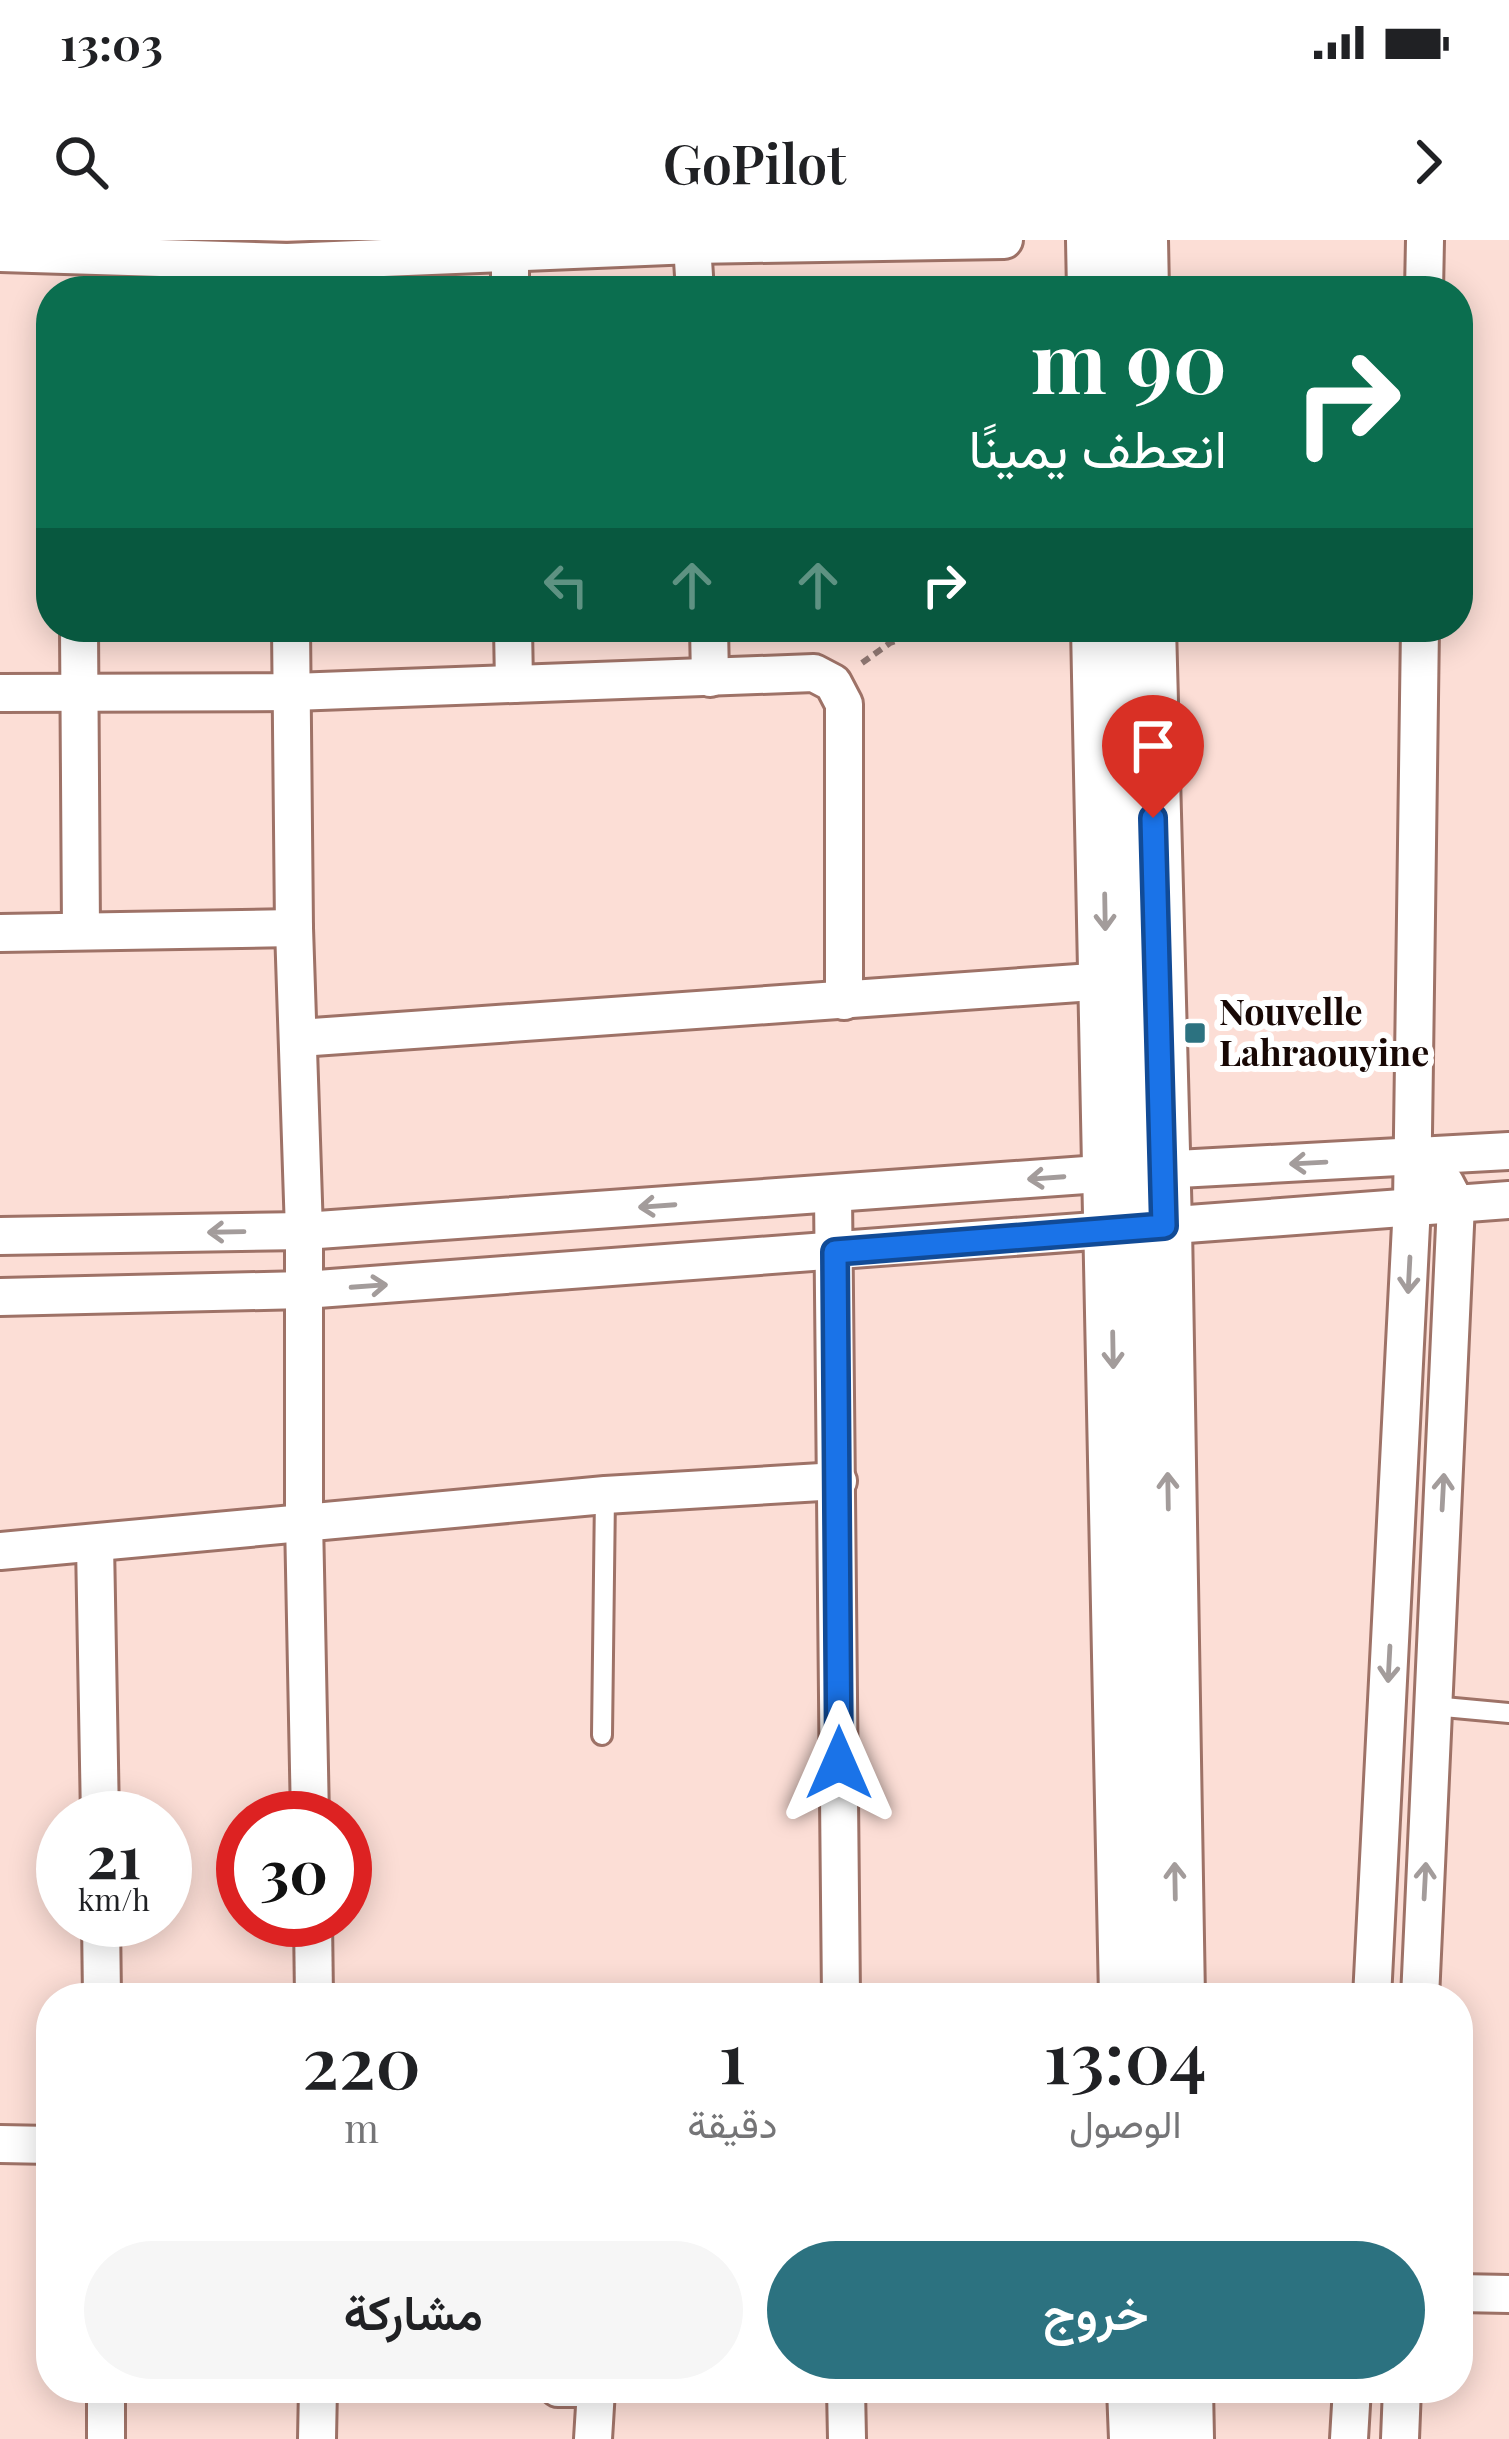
<!DOCTYPE html>
<html lang="ar">
<meta charset="utf-8">
<style>
body{margin:0;font-family:"Playfair Display",Vazirmatn,serif;background:#f6f6f6;color:#202124;direction:rtl;height:100vh;display:flex;flex-direction:column;font-size:45px;white-space:nowrap}
*{box-sizing:border-box;margin:0}
p{font-size:39px;color:#757577}
.icon{flex:none;width:66px;height:66px;fill:none;stroke:currentColor;stroke-width:2;stroke-linecap:round;stroke-linejoin:round}
.map{position:relative;flex:1;overflow:hidden;direction:ltr}
.sheet{position:absolute;left:36px;top:1743px;width:1437px;height:420px;display:flex;flex-direction:column;background:#fff;border-radius:48px;box-shadow:0 6px 30px #0003;direction:rtl}
.sheet>*{flex:none}
.banner{position:absolute;left:36px;top:36px;width:1437px;height:366px;border-radius:48px;box-shadow:0 6px 30px #0003;direction:rtl;background:#0b6e4f;color:#fff;overflow:hidden}
.speed{position:absolute;left:36px;top:1551px;display:flex;gap:24px;font-size:60px;font-weight:700;text-align:center}
.speed>*{display:grid;place-content:center;width:156px;height:156px;border-radius:50%;background:#fff;box-shadow:0 6px 30px #0003;line-height:1}
.speed small{font-size:30px;font-weight:400}
.speed .limit{border:18px solid #d22;background:#fff;color:#111}
.pin{position:absolute;display:grid;place-items:center;width:102px;height:102px;color:#fff;margin:-123px -51px;border-radius:50% 50% 50% 0;rotate:-45deg;box-shadow:0 0 12px #0007}
.pin .icon{rotate:45deg}
.me{position:absolute;width:132px;margin:-66px;rotate:0deg;stroke-linejoin:round;filter:drop-shadow(0 0 9px #0008)}
.turn{display:flex;align-items:center;gap:42px;height:252px;padding:0 48px;font-size:54px}
.turn .icon{width:156px;height:156px;stroke-width:2.5}
.turn b{display:block;font-size:84px;line-height:102px}
.lanes{display:flex;align-items:center;height:114px;padding:0 48px;background:#0003;justify-content:center;gap:60px;direction:ltr}
.lanes .off{opacity:.35}
.eta{display:flex;justify-content:space-evenly;align-items:center;height:204px;text-align:center}
.eta b{font-size:72px;font-weight:600;line-height:84px}
.primary-button{display:flex;gap:24px;margin-top:auto;padding:24px 48px}
.primary-button a{flex:1;height:138px;border-radius:72px;background:#2c7280;color:#fff;font-size:48px;font-weight:600;line-height:138px;text-align:center}
.primary-button a+a{background:#f6f6f6;color:#202124}
.status{display:flex;justify-content:space-between;align-items:center;height:84px;padding:0 60px;background:#fff;direction:ltr}
.status svg{height:33px;fill:currentColor}
header{display:flex;justify-content:space-between;align-items:center;height:156px;padding:0 48px;background:#fff;font-size:54px;font-weight:600}
.map>svg:first-child{display:block}
.lines{fill:none;stroke-linecap:round;stroke-linejoin:round}
.lane-casing{stroke:#9e7267;stroke-width:24}
.street-casing{stroke:#9e7267;stroke-width:42}
.secondary-casing{stroke:#9e7267;stroke-width:60}
.path{stroke:#907873;stroke-width:6;stroke-dasharray:9 6;stroke-linecap:butt}
.lane{stroke:#fff;stroke-width:18}
.street{stroke:#fff;stroke-width:36}
.secondary{stroke:#fff;stroke-width:54}
.oneway{stroke:#a39c9b}
.route-casing{stroke:#114b97;stroke-width:30}
.route{stroke:#1a73e8;stroke-width:21}
.poi-dot{fill:#2c7280;stroke:#fff;stroke-width:4.5}
.labels{text-anchor:middle;stroke-width:12;stroke-linejoin:round;paint-order:stroke}
.poi-label{font-size:36px;font-weight:bold;fill:#180805;stroke:#fff;text-anchor:start}
</style>
<div class="status"><b>13:03</b><svg viewBox="0 0 49 12"><path d="M0 12V9h3v3zM5 12V6h3v6zM10 12V3h3v9zM15 12V0h3v12zM26 1h20v11H26zM47 4h2v5h-2z"/></svg></div>
<header><svg class="icon" aria-label="forward" viewBox="0 0 24 24"><path d="M9 5l7 7-7 7"/></svg>GoPilot<svg class="icon" aria-label="search" viewBox="0 0 24 24"><circle cx="10" cy="10" r="6"/><path d="M15 15l6 6"/></svg></header>
<div class="map">
<svg width="1509" height="2199" viewBox="0 0 1509 2199">
<rect width="100%" height="100%" fill="#fcded6"/>
<g class="lines">
<defs>
<g id="lane">
<polyline points="1433,1466 1509,1473"/>
<polyline points="602,1495 605,1255"/>
</g>
<g id="street">
<polyline points="692,5 695,51"/>
<polyline points="0,13 287,22 692,5 1004,0"/>
<polyline points="510,15 510,51"/>
<polyline points="1424,51 1425,0"/>
<polyline points="79,387 81,690"/>
<polyline points="291,387 294,688 304,991 304,1280 310,1578"/>
<polyline points="513,387 514,444"/>
<polyline points="709,387 710,438"/>
<polyline points="0,453 293,452 814,433 833,443 844,464 844,761"/>
<polyline points="0,693 294,688"/>
<polyline points="299,798 1107,741"/>
<polyline points="833,954 841,1758"/>
<polyline points="0,996 304,991 1141,931 1509,911"/>
<polyline points="0,1057 304,1050 1509,960"/>
<polyline points="95,1304 100,1578"/>
<polyline points="0,1311 605,1255 838,1241"/>
<polyline points="101,1680 102,1758"/>
<polyline points="313,1680 314,1758"/>
<polyline points="1372,1758 1412,965 1420,387"/>
<polyline points="1420,1758 1456,964 1445,943"/>
<polyline points="0,1904 51,1905"/>
<polyline points="1458,2053 1509,2054"/>
<polyline points="106,2148 106,2199"/>
<polyline points="558,2148 601,2148"/>
<polyline points="846,2148 847,2199"/>
<polyline points="317,2199 318,2148"/>
<polyline points="593,2199 596,2150"/>
<polyline points="1349,2199 1352,2148"/>
<polyline points="1400,2199 1402,2148"/>
</g>
<g id="secondary">
<polyline points="1094,0 1095,51"/>
<polyline points="1140,0 1141,51"/>
<polyline points="1099,387 1127,1758"/>
<polyline points="1148,387 1164,986 1177,1758"/>
<polyline points="1135,2148 1137,2199"/>
<polyline points="1185,2148 1186,2199"/>
</g>
</defs>
<!-- lane casing -->
<use href="#lane" class="lane-casing"/>
<!-- street casing -->
<use href="#street" class="street-casing"/>
<!-- secondary casing -->
<use href="#secondary" class="secondary-casing"/>
<!-- path -->
<polyline class="path" points="862,423 890,403 933,387"/>
<!-- lane -->
<use href="#lane" class="lane"/>
<!-- street -->
<use href="#street" class="street"/>
<!-- secondary -->
<use href="#secondary" class="secondary"/>
</g>
<!-- one-way arrows -->
<defs><path id="oneway-shaft" d="M-6 0H5M1.5-3L5.5 0L1.5 3" fill="none" stroke-width="1.6" stroke-linecap="round" stroke-linejoin="round" transform="scale(3)"/></defs>
<g class="oneway">
<use href="#oneway-shaft" transform="translate(1105 672) rotate(89)"/>
<use href="#oneway-shaft" transform="translate(1308 923) rotate(177)"/>
<use href="#oneway-shaft" transform="translate(1046 938) rotate(176)"/>
<use href="#oneway-shaft" transform="translate(657 966) rotate(176)"/>
<use href="#oneway-shaft" transform="translate(226 992) rotate(179)"/>
<use href="#oneway-shaft" transform="translate(1409 1035) rotate(93)"/>
<use href="#oneway-shaft" transform="translate(369 1046) rotate(-4)"/>
<use href="#oneway-shaft" transform="translate(1113 1110) rotate(89)"/>
<use href="#oneway-shaft" transform="translate(1168 1251) rotate(-91)"/>
<use href="#oneway-shaft" transform="translate(1443 1252) rotate(-87)"/>
<use href="#oneway-shaft" transform="translate(1389 1424) rotate(93)"/>
<use href="#oneway-shaft" transform="translate(1175 1641) rotate(-91)"/>
<use href="#oneway-shaft" transform="translate(1425 1641) rotate(-87)"/>
</g>
<g class="lines">
<defs>
<polyline id="route" points="839,1523 835,1012 1164,986 1153,578"/>
</defs>
<!-- route casing -->
<use href="#route" class="route-casing"/>
<!-- route -->
<use href="#route" class="route"/>
</g>
<!-- markers -->
<rect class="poi-dot" x="1183" y="781" width="24" height="24" rx="6"/>
<g class="labels">
<!-- poi labels -->
<g class="poi-label">
<text x="1219" y="785">Nouvelle<tspan x="1219" dy="41">Lahraouyine</tspan></text>
</g>
</g>
</svg>
<div class="speed"><div>21<small>km/h</small></div><div class="limit">30</div></div>
<div class="pin" style="left:1153px;top:578px;background:#d93025"><svg class="icon" aria-label="arrive" viewBox="0 0 24 24"><path d="M6 21V4h12l-3 4 3 4H6"/></svg></div>
<svg class="me" style="left:839px;top:1523px" viewBox="-20 -20 40 40"><path d="M0-17L14 15 0 8-14 15z" fill="#1a73e8" stroke="#fff" stroke-width="4"/></svg>
<div class="banner">
<div class="turn"><svg class="icon" aria-label="right" viewBox="0 0 24 24"><path d="M7 20v-9h11M14 6l5 5-5 5"/></svg><div><b>90 m</b>انعطف يمينًا</div></div>
<div class="lanes"><svg class="icon off" aria-label="left" viewBox="0 0 24 24"><path d="M17 20v-9H6M10 6l-5 5 5 5"/></svg><svg class="icon off" aria-label="ahead" viewBox="0 0 24 24"><path d="M12 20V5M6 11l6-6 6 6"/></svg><svg class="icon off" aria-label="ahead" viewBox="0 0 24 24"><path d="M12 20V5M6 11l6-6 6 6"/></svg><svg class="icon" aria-label="right" viewBox="0 0 24 24"><path d="M7 20v-9h11M14 6l5 5-5 5"/></svg></div>
</div>
<section class="sheet">
<div class="eta">
<div><b>13:04</b><p>الوصول</p></div>
<div><b>1</b><p>دقيقة</p></div>
<div><b>220</b><p>m</p></div>
</div>
<div class="primary-button"><a>خروج</a><a>مشاركة</a></div>
</section>
</div>
